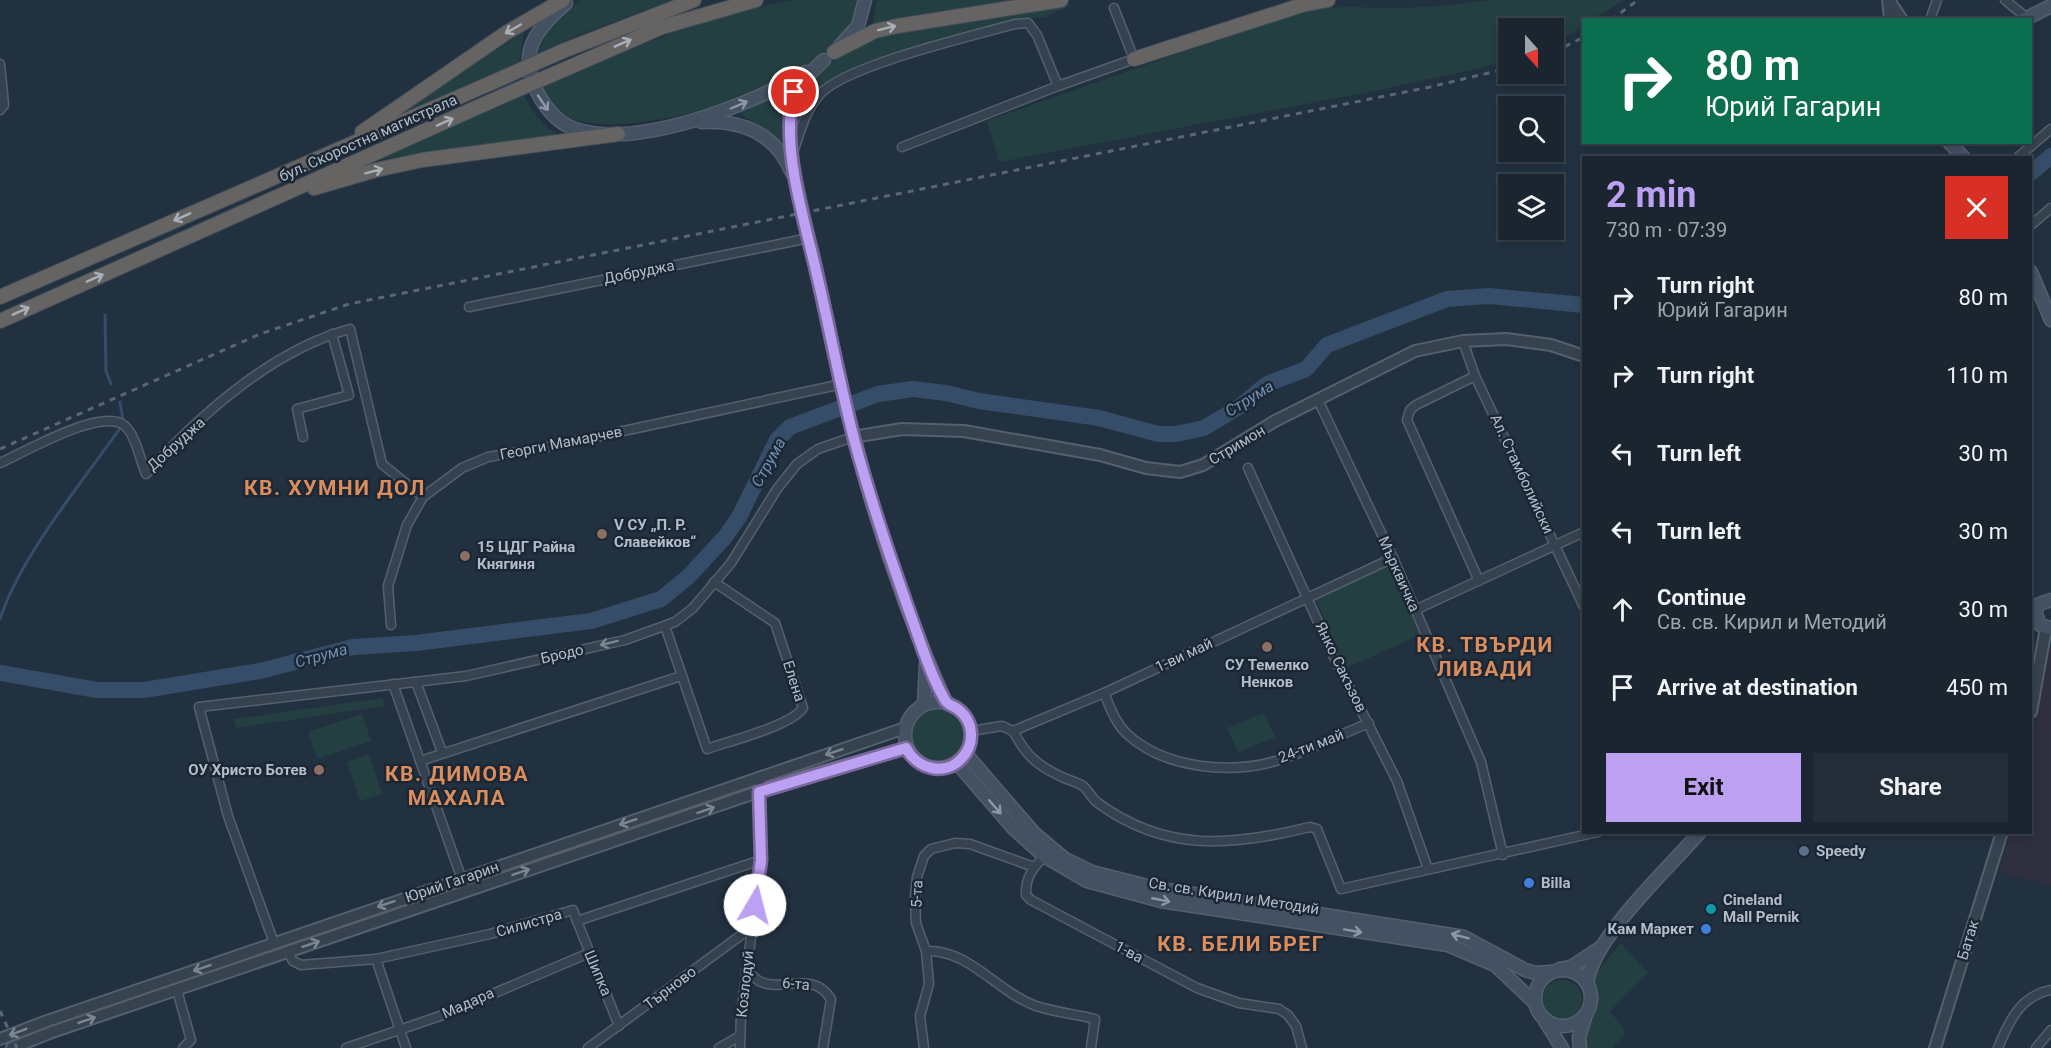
<!DOCTYPE html>
<meta charset="utf-8">
<style>
body{margin:0;font-family:Roboto,sans-serif;background:#232d38;color:#f1f3f6;height:100vh;display:flex;flex-direction:column;font-size:22px;white-space:nowrap}
*{box-sizing:border-box;margin:0}
p{font-size:20px;color:#9fa5ab}
.icon{flex:none;width:33px;height:33px;fill:none;stroke:currentColor;stroke-width:2;stroke-linecap:round;stroke-linejoin:round}
.map{position:relative;flex:1;overflow:hidden}
.drawer{position:absolute;left:1582px;top:156px;width:450px;height:678px;display:flex;flex-direction:column;background:#1a2530;border-radius:0px;box-shadow:0 3px 9px #0003,0 0 0 2px #38424c}
.drawer>*{flex:none}
.top-card{position:absolute;left:1582px;top:18px;width:450px;height:126px;border-radius:0px;box-shadow:0 3px 9px #0003,0 0 0 2px #38424c;background:#0b6e4f;color:#fff;overflow:hidden}
.needle{width:39px;rotate:159deg}
.controls{position:absolute;left:1498px;top:18px;display:grid;gap:12px}
.controls a{display:grid;place-items:center;width:66px;height:66px;border-radius:0px;background:#1a2530;box-shadow:0 3px 9px #0003,0 0 0 2px #38424c;font-size:30px}
.pin{position:absolute;display:grid;place-items:center;width:51px;height:51px;color:#fff;margin:-26px;border:3px solid #fff;border-radius:50%;box-shadow:0 2px 6px #0007}
.me{position:absolute;width:66px;margin:-33px;rotate:8deg;stroke-linejoin:round;filter:drop-shadow(0 0 4px #0008)}
.turn{display:flex;align-items:center;gap:21px;height:126px;padding:0 24px;font-size:27px}
.turn .icon{width:78px;height:78px;stroke-width:2.5}
.turn b{display:block;font-size:42px;line-height:51px}
.round{display:grid;place-items:center;flex:none;width:63px;height:63px;border-radius:0px;background:#232d38}
.overview{display:flex;align-items:center;justify-content:space-between;height:102px;padding:0 24px}
h1{font-size:36px;font-weight:700;line-height:45px;color:#bca0f2}
.primary-button{display:flex;gap:12px;margin-top:auto;padding:12px 24px}
.primary-button a{flex:1;height:69px;border-radius:0px;background:#bca0f2;color:#111;font-size:24px;font-weight:700;line-height:69px;text-align:center}
.primary-button a+a{background:#232d38;color:#f1f3f6}
ul{padding:0;list-style:none}
li{display:flex;align-items:center;gap:18px;height:78px;padding:0 24px}
li div{flex:1}
li b{display:block;font-size:22px}
li em{font-style:normal}
.map>svg:first-child{display:block}
.medical{fill:#302f40}
.green{fill:#243f41}
.lines{fill:none;stroke-linecap:round;stroke-linejoin:round}
.stream{stroke:#354d68;stroke-width:3}
.river{stroke:#354d68;stroke-width:16}
.minor-casing{stroke:#55606d;stroke-width:11}
.tertiary-casing{stroke:#55606d;stroke-width:14}
.secondary-casing{stroke:#55606d;stroke-width:15}
.trunk-casing{stroke:#424d5a;stroke-width:16}
.minor{stroke:#374250;stroke-width:8}
.tertiary{stroke:#374250;stroke-width:10}
.secondary{stroke:#445163;stroke-width:12}
.trunk{stroke:#666462;stroke-width:14}
.rail{stroke:#586777;stroke-width:3;stroke-dasharray:6 6;stroke-linecap:butt}
.trunk-bridge-casing{stroke:#424d5a;stroke-width:16;stroke-linecap:butt}
.trunk-bridge{stroke:#666462;stroke-width:14}
.oneway{stroke:#a7b0ba}
.oneway2{stroke:#8c97a6}
.oneway3{stroke:#7b8693}
.route-casing{stroke:#7a689d;stroke-width:15}
.route{stroke:#bca0f2;stroke-width:10}
.education-dot{fill:#8d6e63;stroke:#1c2735;stroke-width:2}
.service-dot{fill:#5c6f8a;stroke:#1c2735;stroke-width:2}
.shop-dot{fill:#3f7fe0;stroke:#1c2735;stroke-width:2}
.culture-dot{fill:#0f9aa8;stroke:#1c2735;stroke-width:2}
.labels{text-anchor:middle;stroke-width:5;stroke-linejoin:round;paint-order:stroke}
.street-label{font-size:15px;fill:#b3bdca;stroke:#1c2735}
.poi-label{font-size:15px;font-weight:bold;fill:#b3bdca;stroke:#1c2735;text-anchor:start}
.water-label{font-size:16px;font-style:italic;fill:#7090b0;stroke:#1c2735}
.district-label{font-size:21px;font-weight:bold;letter-spacing:1.5px;fill:#dc8d5c;stroke:#1c2735}
</style>
<div class="map">
<svg width="2051" height="1048" viewBox="0 0 2051 1048">
<rect width="100%" height="100%" fill="#223140"/>
<!-- medical -->
<polygon class="medical" points="2051,646 2051,885 1999,872 2011,833 2031,832 2031,745"/>
<!-- green -->
<g class="green">
<polygon points="581,0 671,0 578,35 537,54 549,25"/>
<path d="M795,0H858C854,79 631,147 569,117C556,111 549,98 542,86C624,50 707,15 795,0Z"/>
<polygon points="877,0 1015,0 900,17 873,24"/>
<path d="M1491,0H1624L1594,19L1584,20V26L1554,44V28H1509V60L1489,66L1369,92L999,162L987,121L1296,12C1327,5 1357,8 1389,8C1423,8 1457,5 1491,0Z"/>
<path d="M1074,4L1044,17L1023,18L847,71L811,98L803,94C807,70 868,40 889,33Z"/>
<polygon points="524,32 519,62 379,125"/>
<path d="M790,89C784,109 784,126 787,146L783,148L772,134L739,113Z"/>
<path d="M524,95C534,115 544,128 565,138L433,150L359,164Z"/>
<polygon points="1391,565 1422,634 1346,668 1315,598"/>
<polygon points="383,698 384,706 236,728 234,719"/>
<circle cx="938" cy="734" r="27"/>
<polygon points="1264,713 1275,737 1238,752 1227,728"/>
<polygon points="362,714 371,741 317,759 308,732"/>
<polygon points="369,754 382,794 360,801 347,762"/>
<path d="M1621,943L1648,973L1610,1011L1626,1032L1612,1048H1586C1582,1025 1589,1028 1594,1011C1598,1000 1595,989 1593,977Z"/>
<circle cx="1562" cy="1000" r="20"/>
</g>
<g class="lines">
<!-- stream -->
<g class="stream">
<polyline points="105,315 106,371 111,384"/>
<path d="M0,619C20,557 82,482 121,427L123,420L120,402"/>
</g>
<!-- river -->
<g class="river">
<polyline points="2031,173 2051,156"/>
<polyline points="0,673 97,690 144,690 260,671 353,647 416,643 591,621 661,599 688,577 725,537 739,517 777,440 790,427 878,394 913,389 946,393 979,401 1099,418 1158,434 1176,434 1204,428 1239,407 1267,384 1306,369 1327,345 1447,299 1489,296 1584,305"/>
</g>
<defs>
<g id="minor">
<polyline points="2005,0 2027,18"/>
<polyline points="1930,20 1937,0"/>
<polyline points="0,64 4,105 0,110"/>
<polyline points="902,147 1058,86 1134,59 1114,8"/>
<path d="M793,153C800,132 805,111 820,94C847,65 972,36 1015,24L1028,23L1037,35L1058,86"/>
<polyline points="2017,158 2051,129"/>
<polyline points="2031,225 2051,208"/>
<polyline points="469,307 809,238"/>
<polyline points="1463,341 1475,376 1584,607"/>
<polyline points="1475,376 1416,405 1410,410 1407,420 1479,581"/>
<polyline points="1318,400 1393,558 1481,762 1503,855"/>
<polyline points="303,437 297,409 349,395 332,334"/>
<path d="M0,463C25,452 103,406 125,426C136,436 140,460 146,474C199,416 272,350 350,329L382,464L423,497"/>
<polyline points="1248,468 1333,655 1397,781 1428,869"/>
<polyline points="1415,610 1584,532"/>
<polyline points="391,625 388,586 407,525 423,497 462,468 488,457 558,445 842,384"/>
<path d="M665,626L707,749C729,741 791,726 803,708L775,623L714,582"/>
<polyline points="416,682 442,752"/>
<polyline points="393,684 466,891"/>
<path d="M1104,693C1110,707 1115,722 1126,733C1164,769 1231,775 1279,760C1310,750 1339,735 1369,723"/>
<polyline points="971,731 1002,726 1013,731 1104,693 1393,558"/>
<path d="M1013,731C1026,755 1036,765 1062,777C1068,780 1077,782 1083,786C1089,791 1092,799 1098,803C1166,853 1233,846 1310,827L1317,829L1341,889L1598,832"/>
<polyline points="420,761 681,676"/>
<path d="M1046,855C1034,866 1025,877 1026,895L1031,900L1197,988L1239,1003L1279,1009L1288,1015L1296,1026L1302,1048"/>
<polyline points="577,921 619,1026"/>
<polyline points="274,943 228,816 199,707 466,676 625,640 675,622 693,608 731,563 777,489 797,464 818,449 853,437"/>
<path d="M926,951C969,949 997,992 1036,1006C1054,1012 1075,1014 1095,1019L1091,1048"/>
<polyline points="288,952 293,961 301,965 376,959"/>
<path d="M746,970C750,973 756,980 761,982C785,992 813,970 831,999L823,1048"/>
<polyline points="177,990 191,1040 183,1048"/>
<polyline points="346,1048 443,1015 589,953"/>
<polyline points="406,1048 376,959 490,934 573,910 577,921 761,860"/>
<polyline points="588,1048 752,927"/>
<polyline points="719,1048 740,1036"/>
<polyline points="740,1048 741,1015 761,860 760,777"/>
<polyline points="924,1048 920,1016 929,984 926,951 916,923 915,897 917,877 924,856 931,849 955,843 970,844 1034,867"/>
<path d="M1998,1048C2009,1021 2020,996 2051,990"/>
<polyline points="2036,1048 2051,1030"/>
</g>
<g id="tertiary">
<polyline points="1888,0 1890,20"/>
<polyline points="1889,0 1902,20"/>
<polyline points="853,437 902,429 964,431 1100,455 1146,468 1180,472 1203,465 1275,421 1415,351 1463,341 1506,339 1551,345 1584,356"/>
<polyline points="2031,712 2046,628"/>
<polyline points="0,1039 47,1021 905,728"/>
<polyline points="12,1048 52,1032 796,779 906,748"/>
<polyline points="1935,1048 2002,832"/>
</g>
<g id="secondary">
<path d="M566,3C543,23 520,46 532,80C540,101 552,121 575,129C636,150 754,104 806,72"/>
<polyline points="2023,20 2051,6"/>
<polyline points="839,47 858,26 865,0"/>
<path d="M824,60C809,74 794,86 791,107C784,150 806,225 816,268C828,324 839,381 854,437C877,528 908,618 946,703"/>
<path d="M702,122C742,120 776,134 792,173"/>
<polyline points="1949,142 1964,158"/>
<polyline points="2031,272 2051,320"/>
<polyline points="2051,600 2039,604 2035,612 2040,625 2051,628"/>
<circle cx="938" cy="735" r="33"/>
<polyline points="924,705 926,664"/>
<polyline points="966,754 1034,833 1065,859 1092,872 1155,888 1464,937 1525,970 1535,973 1551,972"/>
<polyline points="957,763 1014,829 1044,856 1087,881 1161,901 1448,945 1495,965 1534,1002"/>
<polyline points="1560,969 1571,967 1600,948"/>
<circle cx="1563" cy="998" r="28"/>
<path d="M1587,984C1592,938 1669,868 1700,832"/>
<polyline points="1545,1021 1562,1048"/>
<polyline points="1580,1048 1579,1037 1586,1014"/>
</g>
<g id="trunk">
<polyline points="563,51 694,0"/>
<polyline points="834,52 875,31 897,26 1061,0"/>
<polyline points="1134,59 1302,5 1328,0"/>
<polyline points="570,67 662,27 756,0"/>
<polyline points="362,132 506,33 563,0"/>
<polyline points="314,188 376,170 422,160 618,134"/>
<polyline points="0,297 491,83"/>
<polyline points="0,321 498,98"/>
</g>
</defs>
<!-- minor casing -->
<use href="#minor" class="minor-casing"/>
<!-- tertiary casing -->
<use href="#tertiary" class="tertiary-casing"/>
<!-- secondary casing -->
<use href="#secondary" class="secondary-casing"/>
<!-- trunk casing -->
<use href="#trunk" class="trunk-casing"/>
<!-- minor -->
<use href="#minor" class="minor"/>
<!-- tertiary -->
<use href="#tertiary" class="tertiary"/>
<!-- secondary -->
<use href="#secondary" class="secondary"/>
<!-- trunk -->
<use href="#trunk" class="trunk"/>
<!-- rail -->
<g class="rail">
<polyline points="1611,20 1638,0"/>
<polyline points="1554,52 1584,37"/>
<polyline points="0,449 260,334 349,304 1430,87 1509,68"/>
<polyline points="0,1011 17,1048"/>
</g>
<defs>
<g id="trunk-bridge">
<polyline points="491,83 563,51"/>
<polyline points="498,98 570,67"/>
</g>
</defs>
<!-- trunk-bridge casing -->
<use href="#trunk-bridge" class="trunk-bridge-casing"/>
<!-- trunk-bridge -->
<use href="#trunk-bridge" class="trunk-bridge"/>
</g>
<!-- one-way arrows -->
<defs><path id="oneway-shaft" d="M-6 0H5M1.5-3L5.5 0L1.5 3" fill="none" stroke-width="1.6" stroke-linecap="round" stroke-linejoin="round" transform="scale(1.5)"/></defs>
<g class="oneway">
<use href="#oneway-shaft" transform="translate(887 28) rotate(-14)"/>
<use href="#oneway-shaft" transform="translate(513 29) rotate(150)"/>
<use href="#oneway-shaft" transform="translate(623 43) rotate(-24)"/>
<use href="#oneway-shaft" transform="translate(445 122) rotate(-24)"/>
<use href="#oneway-shaft" transform="translate(374 171) rotate(-15)"/>
<use href="#oneway-shaft" transform="translate(182 217) rotate(156)"/>
<use href="#oneway-shaft" transform="translate(95 278) rotate(-24)"/>
<use href="#oneway-shaft" transform="translate(21 311) rotate(-24)"/>
</g>
<g class="oneway2">
<use href="#oneway-shaft" transform="translate(543 103) rotate(56)"/>
<use href="#oneway-shaft" transform="translate(739 105) rotate(-23)"/>
<use href="#oneway-shaft" transform="translate(995 807) rotate(49)"/>
<use href="#oneway-shaft" transform="translate(1161 900) rotate(11)"/>
<use href="#oneway-shaft" transform="translate(1353 931) rotate(10)"/>
<use href="#oneway-shaft" transform="translate(1460 936) rotate(-165)"/>
</g>
<g class="oneway3">
<use href="#oneway-shaft" transform="translate(609 643) rotate(166)"/>
<use href="#oneway-shaft" transform="translate(834 752) rotate(162)"/>
<use href="#oneway-shaft" transform="translate(706 810) rotate(-19)"/>
<use href="#oneway-shaft" transform="translate(628 822) rotate(161)"/>
<use href="#oneway-shaft" transform="translate(521 872) rotate(-19)"/>
<use href="#oneway-shaft" transform="translate(386 904) rotate(161)"/>
<use href="#oneway-shaft" transform="translate(311 944) rotate(-19)"/>
<use href="#oneway-shaft" transform="translate(202 968) rotate(161)"/>
<use href="#oneway-shaft" transform="translate(87 1020) rotate(-19)"/>
<use href="#oneway-shaft" transform="translate(18 1032) rotate(159)"/>
</g>
<g class="lines">
<defs>
<path id="route" d="M755,905L761,860L759,792L906,748C917,769 945,777 962,758C975,744 974,722 959,710C954,706 947,705 945,700C936,685 929,667 923,650C898,580 873,510 854,439C840,385 830,330 817,275C805,221 780,147 794,92"/>
</defs>
<!-- route casing -->
<use href="#route" class="route-casing"/>
<!-- route -->
<use href="#route" class="route"/>
</g>
<!-- markers -->
<g class="education-dot">
<circle cx="602" cy="534" r="6"/>
<circle cx="465" cy="556" r="6"/>
<circle cx="1267" cy="647" r="6"/>
<circle cx="319" cy="770" r="6"/>
</g>
<circle class="service-dot" cx="1804" cy="851" r="6"/>
<g class="shop-dot">
<circle cx="1529" cy="883" r="6"/>
<circle cx="1706" cy="929" r="6"/>
</g>
<circle class="culture-dot" cx="1711" cy="909" r="6"/>
<g class="labels">
<!-- street labels -->
<g class="street-label">
<text transform="translate(368 138) rotate(-24)" y="5">бул. Скоростна магистрала</text>
<text transform="translate(639 272) rotate(-11)" y="5">Добруджа</text>
<text transform="translate(561 443) rotate(-11)" y="5">Георги Мамарчев</text>
<text transform="translate(176 444) rotate(-42)" y="5">Добруджа</text>
<text transform="translate(1237 445) rotate(-31)" y="5">Стримон</text>
<text transform="translate(1522 474) rotate(65)" y="5">Ал. Стамболийски</text>
<text transform="translate(1399 574) rotate(66)" y="5">Мърквичка</text>
<text transform="translate(562 654) rotate(-13)" y="5">Бродо</text>
<text transform="translate(1184 655) rotate(-25)" y="5">1-ви май</text>
<text transform="translate(1341 667) rotate(64)" y="5">Янко Сакъзов</text>
<text transform="translate(794 681) rotate(72)" y="5">Елена</text>
<text transform="translate(1311 746) rotate(-21)" y="5">24-ти май</text>
<text transform="translate(452 882) rotate(-19)" y="5">Юрий Гагарин</text>
<text transform="translate(917 894) rotate(-88)" y="5">5-та</text>
<text transform="translate(1234 896) rotate(9)" y="5">Св. св. Кирил и Методий</text>
<text transform="translate(529 923) rotate(-16)" y="5">Силистра</text>
<text transform="translate(1968 940) rotate(-73)" y="5">Батак</text>
<text transform="translate(1129 952) rotate(28)" y="5">1-ва</text>
<text transform="translate(598 973) rotate(67)" y="5">Шипка</text>
<text transform="translate(745 984) rotate(-84)" y="5">Козлодуй</text>
<text transform="translate(796 984) rotate(5)" y="5">6-та</text>
<text transform="translate(670 988) rotate(-37)" y="5">Търново</text>
<text transform="translate(468 1003) rotate(-24)" y="5">Мадара</text>
</g>
<!-- poi labels -->
<g class="poi-label">
<text x="614" y="530">V СУ „П. Р.<tspan x="614" dy="17">Славейков“</tspan></text>
<text x="477" y="552">15 ЦДГ Райна<tspan x="477" dy="17">Княгиня</tspan></text>
<text x="1267" y="670" text-anchor="middle">СУ Темелко<tspan x="1267" dy="17">Ненков</tspan></text>
<text x="307" y="775" text-anchor="end">ОУ Христо Ботев</text>
<text x="1816" y="856">Speedy</text>
<text x="1541" y="888">Billa</text>
<text x="1723" y="905">Cineland<tspan x="1723" dy="17">Mall Pernik</tspan></text>
<text x="1694" y="934" text-anchor="end">Кам Маркет</text>
</g>
<!-- water labels -->
<g class="water-label">
<text transform="translate(1249 398) rotate(-32)" y="6">Струма</text>
<text transform="translate(768 462) rotate(-61)" y="6">Струма</text>
<text transform="translate(321 655) rotate(-15)" y="6">Струма</text>
</g>
<!-- district labels -->
<g class="district-label">
<text x="335" y="495">КВ. ХУМНИ ДОЛ</text>
<text x="1485" y="652">КВ. ТВЪРДИ<tspan x="1485" dy="24">ЛИВАДИ</tspan></text>
<text x="457" y="781">КВ. ДИМОВА<tspan x="457" dy="24">МАХАЛА</tspan></text>
<text x="1241" y="951">КВ. БЕЛИ БРЕГ</text>
</g>
</g>
</svg>
<div class="controls">
<a><svg class="needle" viewBox="-14 -14 28 28"><path d="M0-13l5 13h-10z" fill="#e53935"/><path d="M0 13l5-13h-10z" fill="#9fa5ab"/></svg></a>
<a><svg class="icon" aria-label="search" viewBox="0 0 24 24"><circle cx="10" cy="10" r="6"/><path d="M15 15l6 6"/></svg></a>
<a><svg class="icon" aria-label="layers" viewBox="0 0 24 24"><path d="M12 4l9 5-9 5-9-5zM3 14l9 5 9-5"/></svg></a>
</div>
<div class="pin" style="left:794px;top:92px;background:#d93025"><svg class="icon" aria-label="arrive" viewBox="0 0 24 24"><path d="M6 21V4h12l-3 4 3 4H6"/></svg></div>
<svg class="me" style="left:755px;top:905px" viewBox="-20 -20 40 40"><circle r="19" fill="#fff"/><path d="M0-13L10 11 0 6-10 11z" fill="#bca0f2"/></svg>
<div class="top-card">
<div class="turn"><svg class="icon" aria-label="right" viewBox="0 0 24 24"><path d="M7 20v-9h11M14 6l5 5-5 5"/></svg><div><b>80 m</b>Юрий Гагарин</div></div>
</div>
<section class="drawer">
<div class="overview"><div><h1>2 min</h1><p>730 m · 07:39</p></div><a class="round" style="background:#d93025;color:#fff"><svg class="icon" aria-label="close" viewBox="0 0 24 24"><path d="M6 6l12 12M18 6L6 18"/></svg></a></div>
<ul>
<li><svg class="icon" aria-label="right" viewBox="0 0 24 24"><path d="M7 20v-9h11M14 6l5 5-5 5"/></svg><div><b>Turn right</b><p>Юрий Гагарин</p></div><em>80 m</em></li>
<li><svg class="icon" aria-label="right" viewBox="0 0 24 24"><path d="M7 20v-9h11M14 6l5 5-5 5"/></svg><div><b>Turn right</b></div><em>110 m</em></li>
<li><svg class="icon" aria-label="left" viewBox="0 0 24 24"><path d="M17 20v-9H6M10 6l-5 5 5 5"/></svg><div><b>Turn left</b></div><em>30 m</em></li>
<li><svg class="icon" aria-label="left" viewBox="0 0 24 24"><path d="M17 20v-9H6M10 6l-5 5 5 5"/></svg><div><b>Turn left</b></div><em>30 m</em></li>
<li><svg class="icon" aria-label="ahead" viewBox="0 0 24 24"><path d="M12 20V5M6 11l6-6 6 6"/></svg><div><b>Continue</b><p>Св. св. Кирил и Методий</p></div><em>30 m</em></li>
<li><svg class="icon" aria-label="arrive" viewBox="0 0 24 24"><path d="M6 21V4h12l-3 4 3 4H6"/></svg><div><b>Arrive at destination</b></div><em>450 m</em></li>
</ul>
<div class="primary-button"><a>Exit</a><a>Share</a></div>
</section>
</div>
